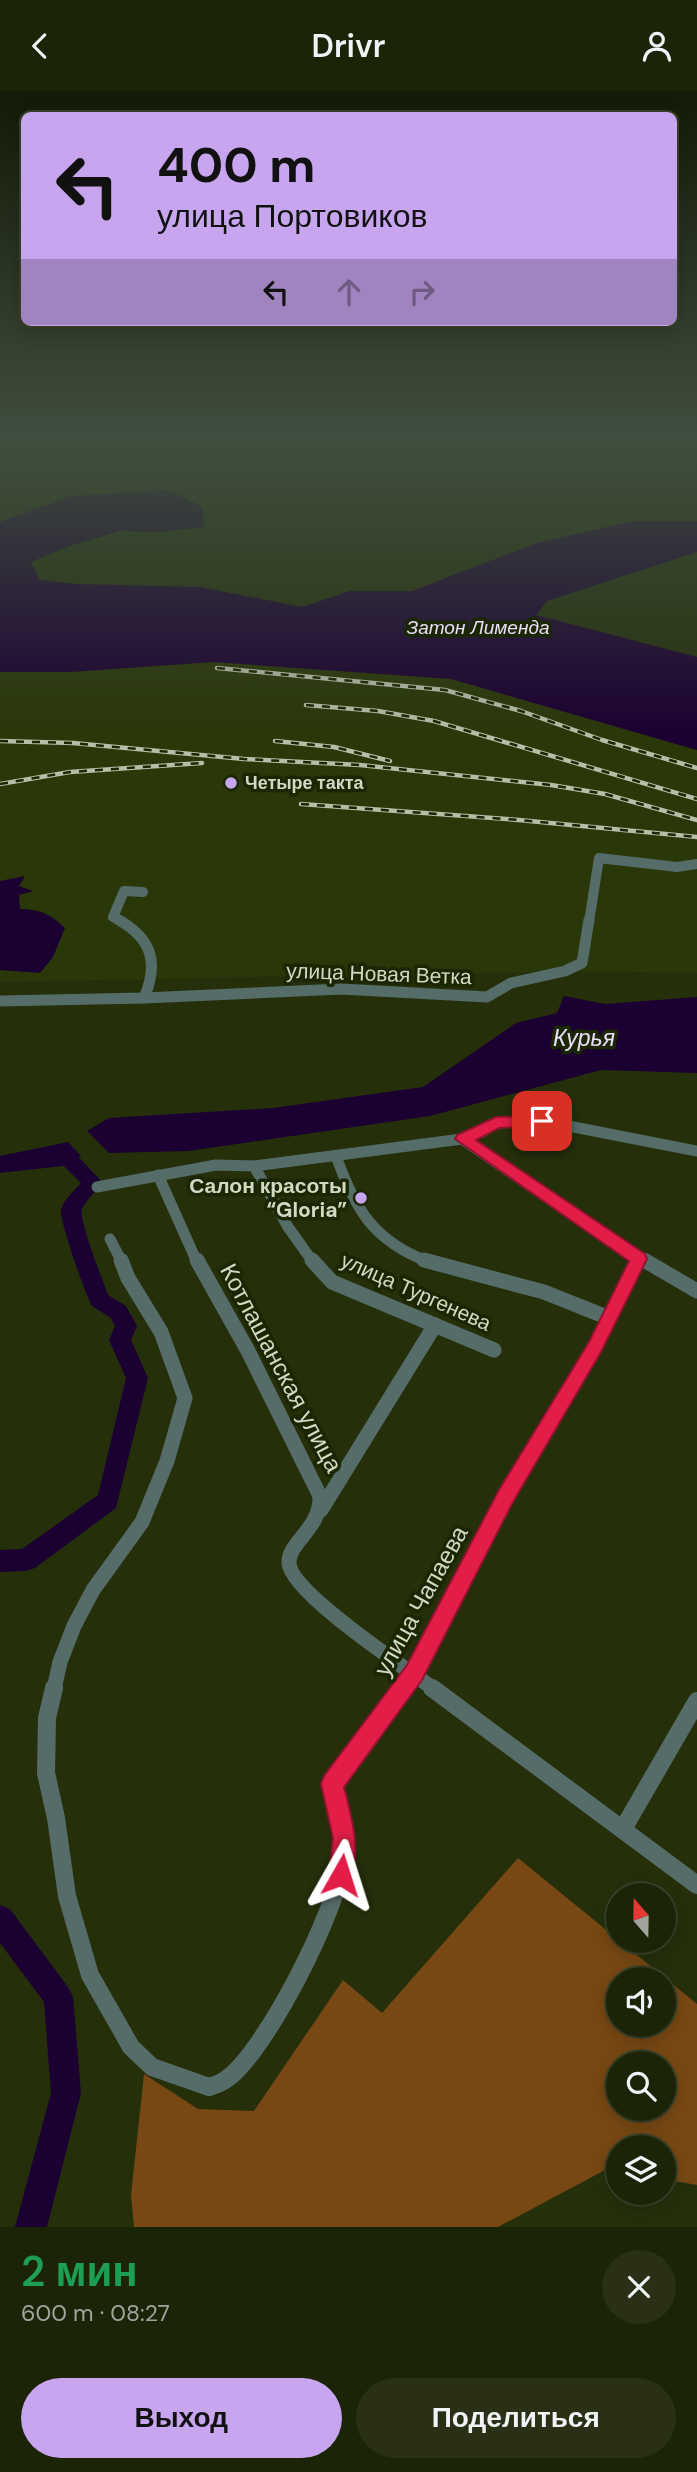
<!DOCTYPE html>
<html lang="ru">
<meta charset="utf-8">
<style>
body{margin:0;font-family:"DM Sans",sans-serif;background:#293016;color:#f1f3f6;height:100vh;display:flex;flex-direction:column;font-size:26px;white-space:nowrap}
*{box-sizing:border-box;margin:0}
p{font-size:23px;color:#a0a49c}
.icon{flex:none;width:38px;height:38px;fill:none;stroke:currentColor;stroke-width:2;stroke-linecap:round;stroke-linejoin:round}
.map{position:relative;height:2136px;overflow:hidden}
.sheet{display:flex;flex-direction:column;background:#1c2408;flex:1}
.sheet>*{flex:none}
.hud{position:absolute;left:21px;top:21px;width:656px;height:214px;border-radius:10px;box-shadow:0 4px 18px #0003,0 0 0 2px #3a4129;background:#c7a6ef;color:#111;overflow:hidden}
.needle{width:46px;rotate:340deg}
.controls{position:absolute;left:606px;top:1792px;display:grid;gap:14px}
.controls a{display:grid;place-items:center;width:70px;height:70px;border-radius:50%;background:#1c2408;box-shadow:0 4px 18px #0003,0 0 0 2px #3a4129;font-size:35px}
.pin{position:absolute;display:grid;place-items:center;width:60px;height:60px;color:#fff;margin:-30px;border-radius:14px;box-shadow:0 4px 10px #0006}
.me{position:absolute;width:77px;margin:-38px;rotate:6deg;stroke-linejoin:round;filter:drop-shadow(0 0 5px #0008)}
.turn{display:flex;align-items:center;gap:24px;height:147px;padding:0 21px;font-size:32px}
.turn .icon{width:91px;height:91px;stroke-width:2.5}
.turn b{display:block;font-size:49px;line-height:60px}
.lanes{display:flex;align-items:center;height:66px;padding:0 21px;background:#0003;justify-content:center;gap:35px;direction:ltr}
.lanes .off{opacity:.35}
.round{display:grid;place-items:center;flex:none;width:74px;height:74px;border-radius:37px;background:#293016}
.head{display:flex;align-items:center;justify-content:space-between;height:119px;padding:0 21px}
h1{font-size:42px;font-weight:600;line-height:52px;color:#1e9e55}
.action{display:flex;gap:14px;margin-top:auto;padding:14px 21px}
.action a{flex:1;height:80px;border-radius:42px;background:#c7a6ef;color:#111;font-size:28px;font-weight:600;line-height:80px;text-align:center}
.action a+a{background:#293016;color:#f1f3f6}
header{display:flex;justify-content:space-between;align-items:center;height:91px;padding:0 21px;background:#1c2408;font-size:32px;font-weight:600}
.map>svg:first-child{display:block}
.built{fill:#2a3709}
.green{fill:#774813;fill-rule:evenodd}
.water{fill:#1b0032}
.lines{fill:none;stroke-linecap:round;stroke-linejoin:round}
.river{fill:#1b0032;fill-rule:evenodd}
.street-far3{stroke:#566c69;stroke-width:10}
.street-far2{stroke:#566c69;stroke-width:11}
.street-far1{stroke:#566c69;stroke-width:15}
.street{stroke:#566c69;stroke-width:18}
.rail-casing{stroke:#b6bea7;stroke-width:4.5}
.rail{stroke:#1b2602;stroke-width:2.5;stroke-dasharray:8;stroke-linecap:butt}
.route{fill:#e11d48;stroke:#92132f;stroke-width:2}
.poi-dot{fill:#c7a6ef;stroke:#1b2602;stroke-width:2.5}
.labels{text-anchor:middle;stroke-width:7;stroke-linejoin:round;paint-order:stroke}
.far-poi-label{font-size:18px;font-weight:bold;fill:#d1d9c4;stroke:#1b2602;text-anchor:start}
.far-water-label{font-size:19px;font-style:italic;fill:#e9ddf9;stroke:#1b2602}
.street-label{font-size:21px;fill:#d1d9c4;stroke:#1b2602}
.poi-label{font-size:21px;font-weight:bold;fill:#d1d9c4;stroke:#1b2602;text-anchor:end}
.water-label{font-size:23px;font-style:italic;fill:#e9ddf9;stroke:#1b2602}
.near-street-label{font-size:24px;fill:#d1d9c4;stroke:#1b2602}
</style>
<header><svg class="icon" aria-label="back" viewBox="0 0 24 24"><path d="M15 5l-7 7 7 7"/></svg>Drivr<svg class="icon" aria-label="person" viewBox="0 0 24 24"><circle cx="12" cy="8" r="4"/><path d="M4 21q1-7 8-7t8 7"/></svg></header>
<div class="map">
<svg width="697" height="2136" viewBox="0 0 697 2136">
<rect width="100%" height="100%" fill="#25300b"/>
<!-- built -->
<g class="built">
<polygon points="385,346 535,346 413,354"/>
<polygon points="213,571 451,588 697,659 697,882 569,880 0,891 0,581 71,581"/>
</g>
<!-- green -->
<path class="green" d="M518,1767L697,1913V2094L663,2088V2056H618V2081L605,2079L498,2136H134L131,2104L144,1983L198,2018L254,2020L343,1889L382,1922ZM618,1888H663V1934H618ZM618,1972H663V2018H618Z"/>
<!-- water -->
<g class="water">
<polygon points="168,399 203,416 204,436 159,441 120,440 70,455 31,471 40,489 77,493 200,496 302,516 350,500 412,500 537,452 633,430 697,430 697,461 547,510 536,524 697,566 697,659 451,588 213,571 71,581 0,581 0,431 71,405"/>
<path d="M25,785L19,795L33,800L19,804L20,818C39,818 51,823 65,837L53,866L40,882L0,879V790Z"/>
<polygon points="564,905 605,913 697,906 697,982 601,979 430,1025 188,1060 109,1062 87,1040 109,1027 273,1017 423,996 516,932 557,922"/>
<polygon points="68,1051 81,1065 63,1075 0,1082 0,1065"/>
</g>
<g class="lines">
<!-- river -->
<g class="river">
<path d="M67,1059L74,1061L102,1091C96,1101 86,1109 82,1118C78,1127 103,1190 108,1204L126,1215L137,1235L131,1249L148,1287L116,1417L35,1477L26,1480L0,1481V1459L22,1458L98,1404L126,1287L109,1249L115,1235L111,1227L92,1215C85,1203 59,1128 61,1119C63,1109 75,1099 81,1092L63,1074L0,1081V1067Z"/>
<polygon points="0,1814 10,1818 68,1896 73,1906 81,2002 47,2136 15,2136 51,2002 44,1911 0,1852"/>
</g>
<!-- street-far3 -->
<g class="street-far3">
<polyline points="122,831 113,826 124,800 143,801"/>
<polyline points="589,831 599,767 677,776 697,773"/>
</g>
<!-- street-far2 -->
<g class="street-far2">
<polyline points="144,907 341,898 487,906 511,892 565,880 582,872 589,829"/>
<path d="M0,910L144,907C159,872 152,848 119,829"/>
<polyline points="462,1048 606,1147 647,1171"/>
<path d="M336,1065C355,1118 373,1150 429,1171"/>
<polyline points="254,1075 288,1136 313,1171"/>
<polyline points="158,1084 197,1171"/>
<polyline points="97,1096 216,1074 254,1075 462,1048 482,1041 496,1032 543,1030 697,1060"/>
<polyline points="110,1148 122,1171"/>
<polyline points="638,1171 639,1168"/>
</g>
<!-- street-far1 -->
<g class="street-far1">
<path d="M197,1169L248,1260L320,1405C321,1438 288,1451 289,1472C290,1501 407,1578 434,1598"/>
<polyline points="312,1169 332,1191 494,1259"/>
<polyline points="424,1169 544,1201 609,1227"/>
<polyline points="644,1169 697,1200"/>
<polyline points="321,1419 435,1234"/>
<polyline points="54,1598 60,1571 74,1535 93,1499 142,1431 167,1370 185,1307 161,1241 128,1187 121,1169"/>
<polyline points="401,1598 414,1581 506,1405 595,1256 639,1169"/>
</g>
<!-- street -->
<g class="street">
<path d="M54,1597L47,1627L46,1682L56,1727L67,1805L90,1884L131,1956L152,1976L209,1996C216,1994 223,1991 228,1987C266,1959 337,1820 342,1772C345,1745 339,1719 332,1693L403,1597"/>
<polyline points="432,1597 697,1794"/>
<polyline points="623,1738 697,1610"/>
</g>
<defs>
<g id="rail">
<polyline points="217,577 445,599 521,620 602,649 697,677"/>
<polyline points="306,614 378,620 434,630 697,708"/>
<polyline points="0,650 73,652 244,668 360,674 551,694 605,703 697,729"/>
<polyline points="275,650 334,656 390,670"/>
<polyline points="0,693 70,681 202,672"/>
<polyline points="301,713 519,729 697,746"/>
</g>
</defs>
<!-- rail casing -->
<use href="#rail" class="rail-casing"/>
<!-- rail -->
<use href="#rail" class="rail"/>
</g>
<!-- sky -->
<linearGradient id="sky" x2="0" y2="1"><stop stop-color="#141a06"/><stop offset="0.54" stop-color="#404e3f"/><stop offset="1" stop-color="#404e3f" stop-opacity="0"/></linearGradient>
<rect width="697" height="645" fill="url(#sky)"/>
<!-- route -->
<path class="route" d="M542,1025L548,1026L550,1030L548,1034L499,1037L476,1049L645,1163L647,1168L601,1261L513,1411L422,1589L344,1696C352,1728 362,1760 349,1792L341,1796L332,1792L329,1784L333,1747L321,1693L324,1685L407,1574L499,1399L589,1251L629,1170L455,1048L457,1044L496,1026Z"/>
<!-- markers -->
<g class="poi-dot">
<circle cx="231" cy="692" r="7"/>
<circle cx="361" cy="1107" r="7"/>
</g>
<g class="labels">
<!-- far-poi labels -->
<g class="far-poi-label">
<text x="245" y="698">Четыре такта</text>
</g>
<!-- far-water labels -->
<g class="far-water-label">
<text x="478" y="543">Затон Лименда</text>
</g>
<!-- street labels -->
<g class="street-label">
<text transform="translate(379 883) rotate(2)" y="7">улица Новая Ветка</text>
<text transform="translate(416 1201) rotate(24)" y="7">улица Тургенева</text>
</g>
<!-- poi labels -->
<g class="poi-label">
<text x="347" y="1102">Салон красоты<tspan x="347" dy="24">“Gloria”</tspan></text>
</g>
<!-- water labels -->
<g class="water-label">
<text x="584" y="955">Курья</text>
</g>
<!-- near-street labels -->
<g class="near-street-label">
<text transform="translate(281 1277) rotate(62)" y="8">Котлашанская улица</text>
<text transform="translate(421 1510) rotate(-61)" y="8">улица Чапаева</text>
</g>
</g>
</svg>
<div class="controls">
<a><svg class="needle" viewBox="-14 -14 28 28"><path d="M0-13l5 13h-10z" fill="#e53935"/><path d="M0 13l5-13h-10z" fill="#a0a49c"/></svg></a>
<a><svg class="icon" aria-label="sound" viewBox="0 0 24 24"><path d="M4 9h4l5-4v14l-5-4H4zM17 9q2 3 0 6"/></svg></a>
<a><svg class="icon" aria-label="search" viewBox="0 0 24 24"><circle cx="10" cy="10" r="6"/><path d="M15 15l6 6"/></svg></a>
<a><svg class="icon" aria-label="layers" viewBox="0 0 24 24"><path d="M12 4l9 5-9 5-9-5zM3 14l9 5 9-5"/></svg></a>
</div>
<div class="pin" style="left:542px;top:1030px;background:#d93025"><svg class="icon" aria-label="arrive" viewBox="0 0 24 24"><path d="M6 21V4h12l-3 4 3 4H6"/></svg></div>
<svg class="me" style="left:341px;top:1784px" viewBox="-20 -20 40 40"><path d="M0-17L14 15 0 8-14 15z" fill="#e11d48" stroke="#fff" stroke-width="4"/></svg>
<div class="hud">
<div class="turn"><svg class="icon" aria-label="left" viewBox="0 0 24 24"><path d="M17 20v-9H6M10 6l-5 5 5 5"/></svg><div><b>400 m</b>улица Портовиков</div></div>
<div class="lanes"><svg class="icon" aria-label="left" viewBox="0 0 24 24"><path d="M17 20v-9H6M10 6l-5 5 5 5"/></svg><svg class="icon off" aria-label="ahead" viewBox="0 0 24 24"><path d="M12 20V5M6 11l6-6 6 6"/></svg><svg class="icon off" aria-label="right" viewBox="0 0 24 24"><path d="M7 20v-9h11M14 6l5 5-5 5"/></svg></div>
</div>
</div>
<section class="sheet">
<div class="head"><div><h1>2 мин</h1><p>600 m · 08:27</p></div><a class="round"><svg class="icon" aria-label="close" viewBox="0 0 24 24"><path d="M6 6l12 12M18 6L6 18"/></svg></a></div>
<div class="action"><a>Выход</a><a>Поделиться</a></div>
</section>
